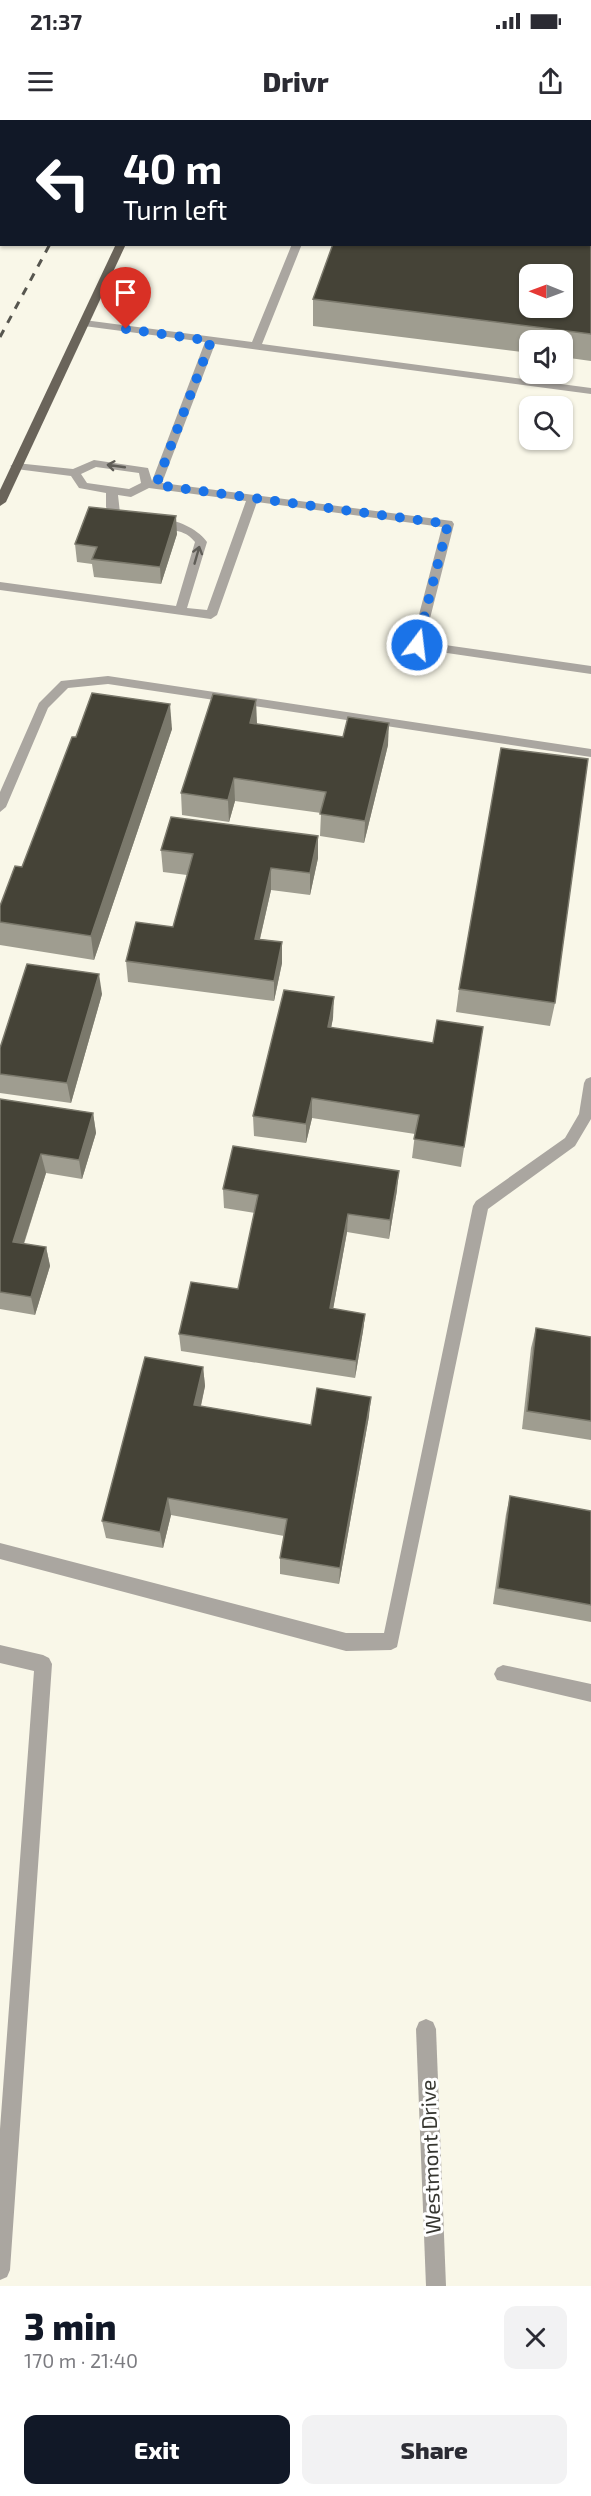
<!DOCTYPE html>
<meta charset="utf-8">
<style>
body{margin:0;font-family:"Exo 2",sans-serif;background:#f2f2f3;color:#2b2b33;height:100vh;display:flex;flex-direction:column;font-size:22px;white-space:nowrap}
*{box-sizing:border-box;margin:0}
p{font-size:20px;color:#7c7c81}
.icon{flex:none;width:33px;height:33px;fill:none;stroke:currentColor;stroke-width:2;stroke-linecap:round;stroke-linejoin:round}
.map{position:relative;height:2166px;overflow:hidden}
.drawer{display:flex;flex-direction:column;background:#fff;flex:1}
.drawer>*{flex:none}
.banner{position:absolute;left:0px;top:0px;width:591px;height:126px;box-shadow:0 2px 4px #0004;background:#111827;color:#fff;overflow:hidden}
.needle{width:39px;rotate:271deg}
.controls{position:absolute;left:519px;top:144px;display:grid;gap:12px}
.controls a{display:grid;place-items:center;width:54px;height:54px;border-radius:12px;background:#fff;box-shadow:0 2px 4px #0004;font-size:30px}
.pin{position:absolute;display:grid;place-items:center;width:51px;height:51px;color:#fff;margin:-62px -26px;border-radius:50% 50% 50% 0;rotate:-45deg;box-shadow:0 0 6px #0007}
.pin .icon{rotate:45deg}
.me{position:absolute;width:66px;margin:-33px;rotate:15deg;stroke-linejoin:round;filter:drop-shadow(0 0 4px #0008)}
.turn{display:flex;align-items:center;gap:21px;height:126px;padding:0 24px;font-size:27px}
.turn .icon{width:78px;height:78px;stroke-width:2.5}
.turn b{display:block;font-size:42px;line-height:51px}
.round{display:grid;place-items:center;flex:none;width:63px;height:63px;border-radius:12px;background:#f2f2f3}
.summary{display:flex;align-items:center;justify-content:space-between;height:102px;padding:0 24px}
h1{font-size:36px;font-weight:800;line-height:45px;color:#111827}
.action{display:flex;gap:12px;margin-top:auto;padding:12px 24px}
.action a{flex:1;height:69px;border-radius:12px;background:#111827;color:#fff;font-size:24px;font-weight:800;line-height:69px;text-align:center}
.action a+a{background:#f2f2f3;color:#2b2b33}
.status{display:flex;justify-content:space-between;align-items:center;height:42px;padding:0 30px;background:#fff;direction:ltr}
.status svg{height:16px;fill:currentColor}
header{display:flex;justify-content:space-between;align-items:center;height:78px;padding:0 24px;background:#fff;font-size:27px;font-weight:800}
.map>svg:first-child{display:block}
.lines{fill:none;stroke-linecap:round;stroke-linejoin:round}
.service{fill:#aaa6a0;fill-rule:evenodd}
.minor{fill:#aaa6a0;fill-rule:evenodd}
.primary{fill:#6a645a;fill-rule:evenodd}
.rail{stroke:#57564f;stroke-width:3;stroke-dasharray:8 8;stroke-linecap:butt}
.wall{fill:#9f9d90}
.shaded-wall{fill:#7b796c}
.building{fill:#454337;stroke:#7b796c;stroke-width:1.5;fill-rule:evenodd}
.oneway{stroke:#5f5d57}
.route{stroke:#1a73e8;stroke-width:10;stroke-dasharray:0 18}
.labels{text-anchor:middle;stroke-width:6;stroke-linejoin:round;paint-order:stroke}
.near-street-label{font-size:21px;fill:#363630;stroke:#fff}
</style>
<div class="status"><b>21:37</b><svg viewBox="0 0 49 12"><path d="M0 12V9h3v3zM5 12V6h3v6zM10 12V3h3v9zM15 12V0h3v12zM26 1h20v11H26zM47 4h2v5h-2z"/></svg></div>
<header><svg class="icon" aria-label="menu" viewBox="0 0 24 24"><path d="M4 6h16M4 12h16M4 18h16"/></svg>Drivr<svg class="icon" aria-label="share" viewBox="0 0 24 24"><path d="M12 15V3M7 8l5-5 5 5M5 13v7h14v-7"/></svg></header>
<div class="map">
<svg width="591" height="2166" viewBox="0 0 591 2166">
<rect width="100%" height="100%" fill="#f9f7e8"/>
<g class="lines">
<!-- service -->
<g class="service">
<path d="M292,124H302L262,224L591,268V274L215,224L162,363L452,401L454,404L424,522L591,546V554L413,528L411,525L442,407L257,382L217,495L211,499L0,470V462L176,486L195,422C181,404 164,415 151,404C165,392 198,408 207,422L187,488L207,490L246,381L149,368L131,377L118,375L120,393L133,400L127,404L111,398L106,387V373L79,368L71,356L16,349L10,346L16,343L73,349L94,340L148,348L152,361L205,222L84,206L79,203L84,200L252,222ZM96,347L139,353L141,363L129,369L87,363L81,354Z"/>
<polygon points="108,556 591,629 591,637 108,564 68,568 48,588 6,687 0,692 0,672 39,583 61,561"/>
<polygon points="591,957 591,999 575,1026 488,1089 397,1527 391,1530 346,1531 0,1439 0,1423 346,1513 384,1513 473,1086 476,1081 565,1018 579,994 584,963 586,959"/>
<polygon points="0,1525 43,1535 49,1538 52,1544 10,2150 7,2157 0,2160 0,2009 34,1551 0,1543"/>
<polygon points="503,1545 591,1564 591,1582 497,1560 494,1554 497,1548"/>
</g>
<!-- minor -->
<g class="minor">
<polygon points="203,0 223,0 224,2 204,2"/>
<polygon points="582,0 591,0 591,3 590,4 590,2"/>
<polygon points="426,1899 433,1902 436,1909 446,2166 426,2166 416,1909 419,1902"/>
</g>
<!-- primary -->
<g class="primary">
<polygon points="175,0 185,0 175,2"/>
<polygon points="116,124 126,124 6,382 0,386 0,370"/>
</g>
<!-- rail -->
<polyline class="rail" points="0,217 50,124"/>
</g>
<!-- wall -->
<g class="wall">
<polygon points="591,48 591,241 562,237 562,220 530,220 530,233 313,206 313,179"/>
<polygon points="177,414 161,464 94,457 92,444 77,442 75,424"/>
<polygon points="257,603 257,604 388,625 364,723 320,716 321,693 235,681 229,702 182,695 181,673"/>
<polygon points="172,609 94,840 0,825 0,786 22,747 76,617"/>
<polygon points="318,716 318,738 310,775 271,770 260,819 282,822 282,843 274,881 128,862 126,841 173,807 187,755 163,752 161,730"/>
<polygon points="459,869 555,883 550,906 456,892"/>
<polygon points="102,874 71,983 0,973 0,928"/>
<polygon points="333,898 331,908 433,923 483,907 461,1047 412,1038 415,1014 312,998 306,1023 254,1016 253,996"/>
<polygon points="0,979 93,993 96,1013 82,1059 46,1053 24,1124 46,1127 50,1146 35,1195 0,1189"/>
<polygon points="223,1069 397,1070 389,1119 347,1112 333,1189 365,1194 363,1211 355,1258 181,1231 179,1214 238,1169 255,1093 224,1088"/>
<polygon points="536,1208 591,1217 591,1320 522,1309 531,1228"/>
<polygon points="203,1247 205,1266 201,1286 311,1305 369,1296 339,1464 280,1454 280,1438 284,1416 171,1395 163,1428 106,1418 102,1401"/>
<polygon points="510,1376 591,1391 591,1502 493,1484 506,1394"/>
</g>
<!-- shaded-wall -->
<g class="shaded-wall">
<polygon points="176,396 177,414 161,464 160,447"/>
<polygon points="256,580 257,603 250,626 250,603"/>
<polygon points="170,584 172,609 94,840 91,816"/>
<polygon points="389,603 388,625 364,723 365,701"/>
<polygon points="234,658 235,681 229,702 228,680"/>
<polygon points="318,716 318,738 310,775 310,753"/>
<polygon points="271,748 271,770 255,840 255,819"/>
<polygon points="282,822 282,843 274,881 274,861"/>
<polygon points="99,854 102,874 71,983 67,963"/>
<polygon points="334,877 333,898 327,928 328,907"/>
<polygon points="312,978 312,998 306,1023 306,1004"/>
<polygon points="93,993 96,1013 82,1059 79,1040"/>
<polygon points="41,1034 46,1053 18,1141 13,1122"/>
<polygon points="399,1051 397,1070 389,1119 390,1100"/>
<polygon points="348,1094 347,1112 330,1206 330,1188"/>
<polygon points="46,1127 50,1146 35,1195 31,1177"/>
<polygon points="365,1194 363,1211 355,1258 356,1241"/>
<polygon points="203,1247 205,1266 197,1303 194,1285"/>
<polygon points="371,1277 369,1296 339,1464 340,1448"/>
<polygon points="168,1378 171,1395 163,1428 160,1412"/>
</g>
<!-- building -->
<g class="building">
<path d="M590,48H591V214L313,179L333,124H590ZM530,154H562V188H530Z"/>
<polygon points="89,387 176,396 160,447 92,439 97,427 75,424"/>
<polygon points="92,573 170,584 91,816 0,802 0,786 15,746 22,747 72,617 76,617"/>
<polygon points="213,574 256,580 250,603 343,617 348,597 389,603 365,701 320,694 326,672 234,658 228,680 181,673"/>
<polygon points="501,628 588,639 555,883 459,869"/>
<polygon points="171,697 318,716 310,753 271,748 255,819 282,822 274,861 126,841 136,802 173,807 193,734 161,730"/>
<polygon points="27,844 99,854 67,963 0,954 0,928"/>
<polygon points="284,870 334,877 328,907 433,923 437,900 483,907 464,1027 414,1019 419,995 312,978 306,1004 253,996"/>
<polygon points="0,979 93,993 79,1040 41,1034 13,1122 46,1127 31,1177 0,1172"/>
<polygon points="233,1026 399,1051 390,1100 348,1094 330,1188 365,1194 356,1241 179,1214 191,1162 238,1169 258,1075 223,1069"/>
<polygon points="536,1208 591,1217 591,1301 527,1291"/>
<polygon points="145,1237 203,1247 194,1285 311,1305 317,1268 371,1277 340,1448 280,1438 287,1399 168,1378 160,1412 102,1401"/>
<polygon points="510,1376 591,1391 591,1485 498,1468"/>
</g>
<!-- one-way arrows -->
<defs><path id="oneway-shaft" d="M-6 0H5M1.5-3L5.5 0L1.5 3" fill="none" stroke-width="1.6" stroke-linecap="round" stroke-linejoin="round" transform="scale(1.5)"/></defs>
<g class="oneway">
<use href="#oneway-shaft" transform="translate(116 346) rotate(-172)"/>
<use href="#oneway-shaft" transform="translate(197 435) rotate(-74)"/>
</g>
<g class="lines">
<!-- route -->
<polyline class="route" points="126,209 211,221 156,365 448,404 417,525"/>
</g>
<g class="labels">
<!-- near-street labels -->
<g class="near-street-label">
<text transform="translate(431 2037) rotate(-92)" y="7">Westmont Drive</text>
</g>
</g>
</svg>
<div class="controls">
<a><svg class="needle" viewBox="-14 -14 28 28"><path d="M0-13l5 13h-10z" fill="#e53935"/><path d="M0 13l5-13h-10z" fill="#7c7c81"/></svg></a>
<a><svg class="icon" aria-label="sound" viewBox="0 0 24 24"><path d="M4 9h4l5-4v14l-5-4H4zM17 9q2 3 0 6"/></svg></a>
<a><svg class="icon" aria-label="search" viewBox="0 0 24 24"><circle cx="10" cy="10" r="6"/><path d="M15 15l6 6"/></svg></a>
</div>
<div class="pin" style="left:126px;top:209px;background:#d93025"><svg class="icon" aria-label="arrive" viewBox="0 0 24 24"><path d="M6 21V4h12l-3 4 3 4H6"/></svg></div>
<svg class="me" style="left:417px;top:525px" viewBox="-20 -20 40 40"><circle r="17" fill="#1a73e8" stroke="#fff" stroke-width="3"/><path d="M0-11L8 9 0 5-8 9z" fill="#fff"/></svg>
<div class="banner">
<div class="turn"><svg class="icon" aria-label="left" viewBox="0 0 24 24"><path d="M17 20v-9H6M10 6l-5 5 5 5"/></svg><div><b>40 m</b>Turn left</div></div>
</div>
</div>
<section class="drawer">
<div class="summary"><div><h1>3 min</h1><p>170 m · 21:40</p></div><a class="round"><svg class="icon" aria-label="close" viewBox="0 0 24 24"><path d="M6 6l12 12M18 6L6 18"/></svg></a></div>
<div class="action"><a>Exit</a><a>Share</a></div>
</section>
